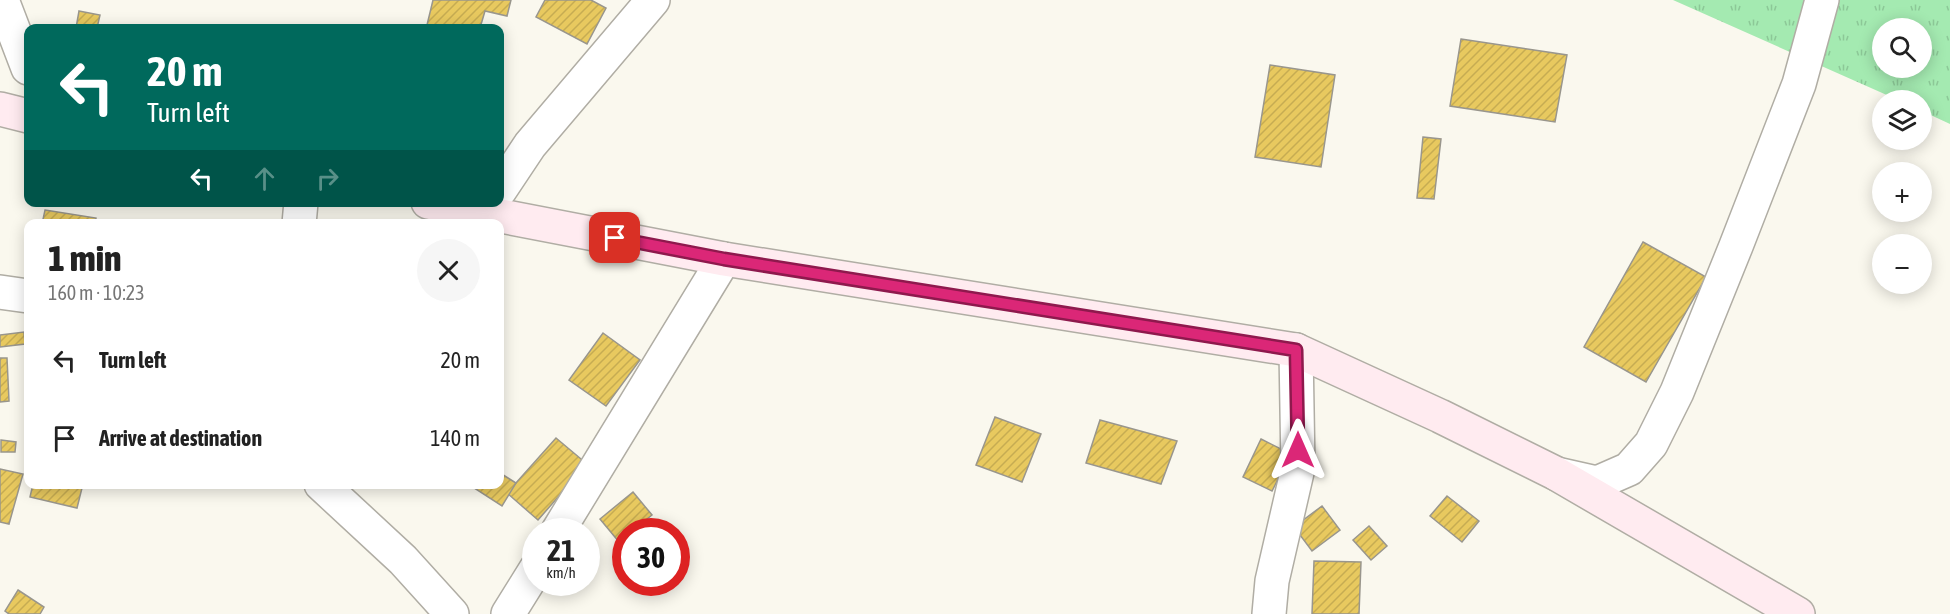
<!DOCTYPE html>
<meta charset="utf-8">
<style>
body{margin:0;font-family:"Asap Condensed",sans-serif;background:#f6f6f6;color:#222;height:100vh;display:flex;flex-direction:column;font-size:22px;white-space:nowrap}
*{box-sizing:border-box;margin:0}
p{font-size:20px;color:#767676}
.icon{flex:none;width:33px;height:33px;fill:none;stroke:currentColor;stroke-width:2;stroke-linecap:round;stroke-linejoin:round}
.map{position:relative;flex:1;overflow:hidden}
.drawer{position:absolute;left:24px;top:219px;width:480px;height:270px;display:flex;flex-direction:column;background:#fff;border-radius:12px;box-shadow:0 3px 15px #0003}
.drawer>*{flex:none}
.guide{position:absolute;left:24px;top:24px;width:480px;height:183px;border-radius:12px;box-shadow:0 3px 15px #0003;background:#00695c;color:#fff;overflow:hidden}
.tools{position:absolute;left:1872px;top:18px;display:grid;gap:12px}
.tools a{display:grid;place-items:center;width:60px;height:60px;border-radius:50%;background:#fff;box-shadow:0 3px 15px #0003;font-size:30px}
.speed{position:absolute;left:522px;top:518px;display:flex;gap:12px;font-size:30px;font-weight:700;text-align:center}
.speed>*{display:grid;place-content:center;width:78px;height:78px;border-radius:50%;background:#fff;box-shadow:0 3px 15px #0003;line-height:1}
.speed small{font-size:15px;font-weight:400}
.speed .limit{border:9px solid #d22;background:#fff;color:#111}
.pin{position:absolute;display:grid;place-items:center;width:51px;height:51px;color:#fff;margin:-26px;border-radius:12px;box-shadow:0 3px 9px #0006}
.me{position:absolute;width:66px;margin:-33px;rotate:0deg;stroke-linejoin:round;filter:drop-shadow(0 0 4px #0008)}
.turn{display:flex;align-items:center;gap:21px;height:126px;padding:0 24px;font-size:27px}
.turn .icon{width:78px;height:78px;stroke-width:2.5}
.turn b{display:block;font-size:42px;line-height:51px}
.lanes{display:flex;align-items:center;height:57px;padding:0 24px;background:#0003;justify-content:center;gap:30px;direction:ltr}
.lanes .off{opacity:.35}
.round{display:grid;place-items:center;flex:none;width:63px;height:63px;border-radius:32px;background:#f6f6f6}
.overview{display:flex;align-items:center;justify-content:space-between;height:102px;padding:0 24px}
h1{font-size:36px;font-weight:800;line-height:45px}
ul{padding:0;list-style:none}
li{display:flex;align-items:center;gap:18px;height:78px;padding:0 24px}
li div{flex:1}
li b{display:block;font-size:22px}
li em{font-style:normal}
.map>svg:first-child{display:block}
.grass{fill:url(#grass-tufts);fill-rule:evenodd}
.building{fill:url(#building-hatch);stroke:#99968d;stroke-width:1.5}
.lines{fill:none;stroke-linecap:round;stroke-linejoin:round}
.street-casing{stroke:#b0ada4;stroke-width:36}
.secondary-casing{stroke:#b0ada4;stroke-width:36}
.street{stroke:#fff;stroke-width:33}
.secondary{stroke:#ffebf0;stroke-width:33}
.route-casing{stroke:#8e194d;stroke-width:15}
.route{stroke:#db2777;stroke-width:10}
</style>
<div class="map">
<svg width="1950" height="614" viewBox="0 0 1950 614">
<defs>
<pattern id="grass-tufts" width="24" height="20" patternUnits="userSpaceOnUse" patternTransform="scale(1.5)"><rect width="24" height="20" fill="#a4eab1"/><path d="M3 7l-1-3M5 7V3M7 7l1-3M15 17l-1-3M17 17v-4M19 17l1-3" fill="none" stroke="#8cc897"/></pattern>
<pattern id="building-hatch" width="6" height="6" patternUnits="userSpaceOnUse" patternTransform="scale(1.5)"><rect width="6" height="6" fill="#e8c95f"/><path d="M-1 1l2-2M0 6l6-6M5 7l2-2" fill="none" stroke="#c6ac52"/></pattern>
</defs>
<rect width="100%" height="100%" fill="#faf8ee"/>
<!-- grass -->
<path class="grass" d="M1673,0H1950V124L1922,111V100H1898ZM1882,28H1922V68H1882Z"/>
<!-- building -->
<g class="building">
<polygon points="433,0 511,0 507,16 485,11 480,28 440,28 427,25"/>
<polygon points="545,0 591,0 606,8 587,44 536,17"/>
<polygon points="79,11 100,15 97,28 76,28"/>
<polygon points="1461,39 1567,55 1555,122 1450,106"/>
<polygon points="1270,65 1335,75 1321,167 1255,157"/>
<polygon points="1423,137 1441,139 1434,199 1417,198"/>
<polygon points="45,210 96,218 95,224 42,224"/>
<polygon points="1643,242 1706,277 1646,382 1584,347"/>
<polygon points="24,332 25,344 0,347 0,335"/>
<polygon points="603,333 640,360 606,406 569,380"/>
<polygon points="0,358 7,358 9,401 0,402"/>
<polygon points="995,417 1041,434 1022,482 976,465"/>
<polygon points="1100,420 1177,441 1161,484 1086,463"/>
<polygon points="556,438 587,464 538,520 507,493"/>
<polygon points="1261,439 1291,454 1272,491 1243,477"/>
<polygon points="1,440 16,442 15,452 1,452"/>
<polygon points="0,469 23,474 9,524 0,522"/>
<polygon points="500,473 516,483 502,506 468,484 500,484"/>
<polygon points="33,484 83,484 77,508 30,497"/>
<polygon points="633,492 652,515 632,531 626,531 626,536 619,542 600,519"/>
<polygon points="1447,496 1479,521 1462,542 1430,516"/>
<polygon points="1322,506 1340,530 1312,551 1294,527"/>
<polygon points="1369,526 1387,546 1371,560 1353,540"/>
<polygon points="1314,561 1361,562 1359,614 1312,614"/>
<polygon points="18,590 44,607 40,614 9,614 5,611"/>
</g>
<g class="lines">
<defs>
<g id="street">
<polyline points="2,0 28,68"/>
<polyline points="500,190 530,145 653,0"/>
<polyline points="299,224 301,202"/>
<polyline points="0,292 28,296"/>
<polyline points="1557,474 1597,483 1629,469 1651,444 1677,392 1736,246 1799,84 1822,0"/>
<polyline points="321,484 403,560 452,614"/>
<polyline points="558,531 724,259"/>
<polyline points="508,614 536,569"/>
<polyline points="1269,614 1272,581 1298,468 1296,350"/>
</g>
<g id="secondary">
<polyline points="0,109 28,116"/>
<polyline points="428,202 724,259 1296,350 1440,416 1555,473 1798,614"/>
</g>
</defs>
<!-- street casing -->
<use href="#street" class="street-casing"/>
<!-- secondary casing -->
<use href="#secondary" class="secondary-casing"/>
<!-- street -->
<use href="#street" class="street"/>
<!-- secondary -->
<use href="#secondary" class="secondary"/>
</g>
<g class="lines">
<defs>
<polyline id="route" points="615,238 724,259 1296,350 1298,450"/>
</defs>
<!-- route casing -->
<use href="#route" class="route-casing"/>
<!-- route -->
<use href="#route" class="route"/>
</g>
</svg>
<div class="tools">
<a><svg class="icon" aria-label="search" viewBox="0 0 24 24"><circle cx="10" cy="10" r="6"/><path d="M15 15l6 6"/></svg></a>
<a><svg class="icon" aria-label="layers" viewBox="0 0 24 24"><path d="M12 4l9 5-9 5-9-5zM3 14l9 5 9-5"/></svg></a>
<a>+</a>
<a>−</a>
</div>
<div class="speed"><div>21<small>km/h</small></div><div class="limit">30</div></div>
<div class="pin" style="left:615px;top:238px;background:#d93025"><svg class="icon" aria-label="arrive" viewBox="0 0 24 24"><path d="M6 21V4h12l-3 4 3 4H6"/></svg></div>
<svg class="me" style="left:1298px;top:450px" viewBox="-20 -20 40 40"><path d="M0-17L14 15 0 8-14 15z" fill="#db2777" stroke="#fff" stroke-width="4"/></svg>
<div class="guide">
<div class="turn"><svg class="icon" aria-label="left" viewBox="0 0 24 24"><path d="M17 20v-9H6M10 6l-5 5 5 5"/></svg><div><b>20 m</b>Turn left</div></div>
<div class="lanes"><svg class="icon" aria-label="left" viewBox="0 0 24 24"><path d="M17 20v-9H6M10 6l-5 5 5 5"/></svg><svg class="icon off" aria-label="ahead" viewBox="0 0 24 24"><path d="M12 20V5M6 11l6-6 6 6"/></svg><svg class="icon off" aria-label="right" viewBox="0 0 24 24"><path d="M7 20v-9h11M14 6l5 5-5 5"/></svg></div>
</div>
<section class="drawer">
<div class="overview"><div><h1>1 min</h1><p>160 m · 10:23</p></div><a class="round"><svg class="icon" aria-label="close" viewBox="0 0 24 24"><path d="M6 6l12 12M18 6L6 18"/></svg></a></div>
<ul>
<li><svg class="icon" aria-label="left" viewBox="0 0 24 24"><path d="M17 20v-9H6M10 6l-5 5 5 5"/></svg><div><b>Turn left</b></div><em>20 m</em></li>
<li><svg class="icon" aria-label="arrive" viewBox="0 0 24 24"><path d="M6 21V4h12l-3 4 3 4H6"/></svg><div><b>Arrive at destination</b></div><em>140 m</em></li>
</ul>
</section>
</div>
